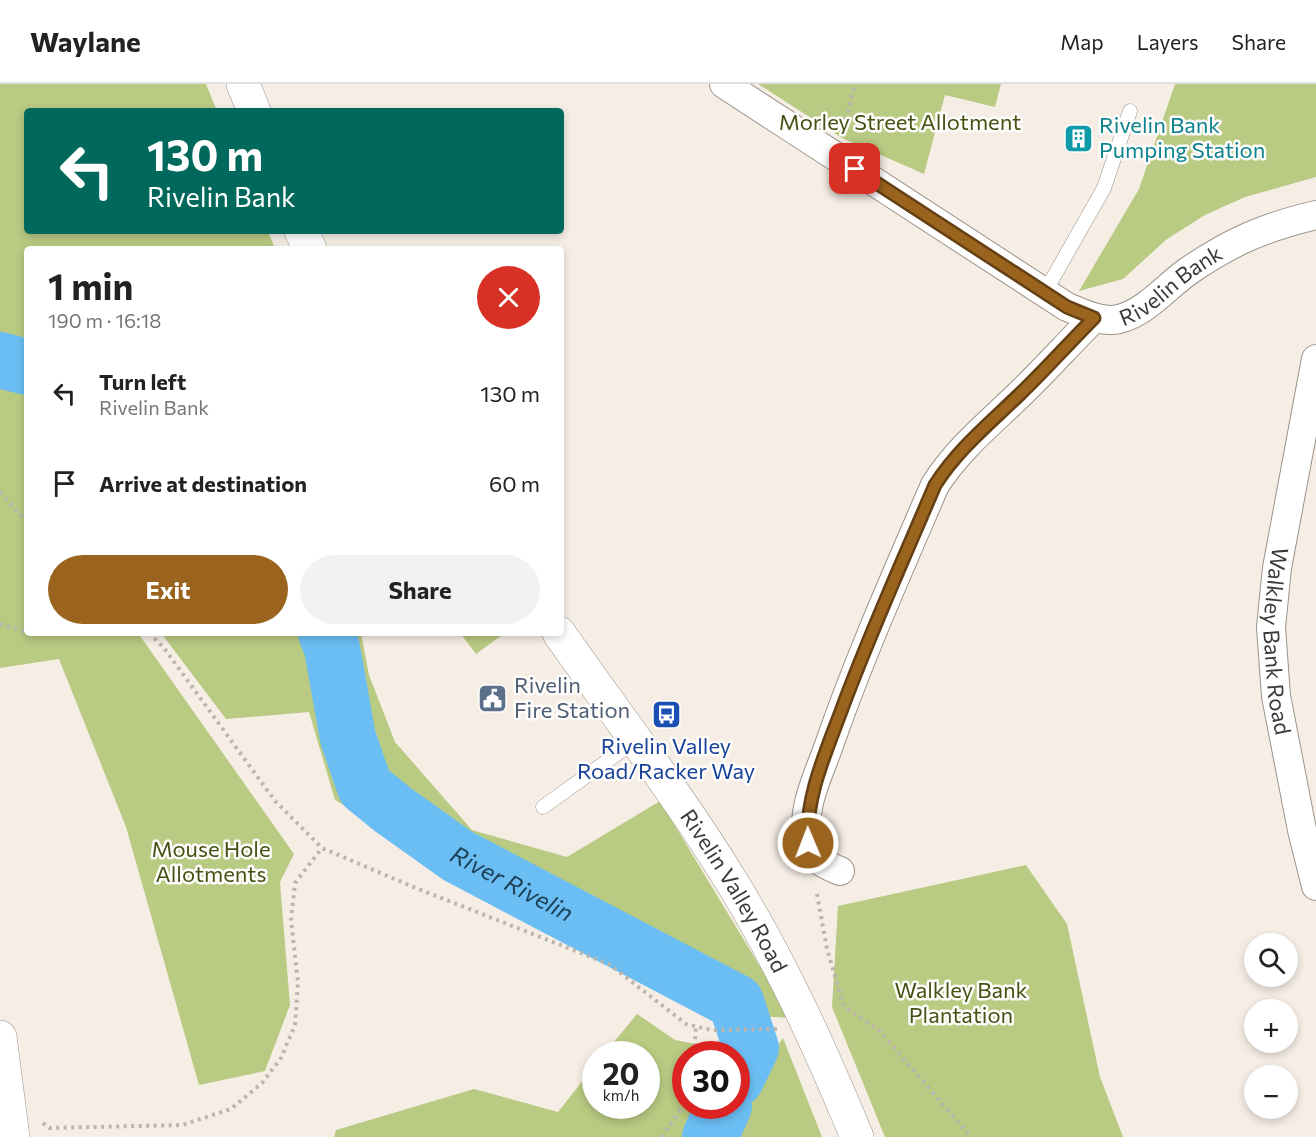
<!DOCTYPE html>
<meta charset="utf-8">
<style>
body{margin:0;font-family:Commissioner,sans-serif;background:#f2f2f2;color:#222;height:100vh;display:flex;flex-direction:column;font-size:22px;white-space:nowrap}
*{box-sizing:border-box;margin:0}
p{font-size:20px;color:#767676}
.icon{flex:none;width:33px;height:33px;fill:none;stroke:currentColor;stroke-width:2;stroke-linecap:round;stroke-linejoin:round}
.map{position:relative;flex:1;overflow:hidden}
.side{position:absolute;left:24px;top:162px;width:540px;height:390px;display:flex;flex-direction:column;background:#fff;border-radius:6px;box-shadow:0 3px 9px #0003}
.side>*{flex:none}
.hud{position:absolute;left:24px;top:24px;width:540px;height:126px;border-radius:6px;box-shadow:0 3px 9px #0003;background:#00695c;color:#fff;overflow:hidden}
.tools{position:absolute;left:1244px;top:849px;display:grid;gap:12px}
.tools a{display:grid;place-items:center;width:54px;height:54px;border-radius:50%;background:#fff;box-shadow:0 3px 9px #0003;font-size:30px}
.speed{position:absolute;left:582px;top:957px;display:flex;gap:12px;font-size:30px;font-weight:700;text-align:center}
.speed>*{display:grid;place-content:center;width:78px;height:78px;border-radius:50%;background:#fff;box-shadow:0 3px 9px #0003;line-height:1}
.speed small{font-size:15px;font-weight:400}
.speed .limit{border:9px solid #d22;background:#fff;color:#111}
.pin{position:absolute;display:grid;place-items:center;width:51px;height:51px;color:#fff;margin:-26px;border-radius:12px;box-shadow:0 3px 9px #0006}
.me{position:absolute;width:66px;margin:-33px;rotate:359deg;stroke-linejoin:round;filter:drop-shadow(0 0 4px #0008)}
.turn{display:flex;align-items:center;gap:21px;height:126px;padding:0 24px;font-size:27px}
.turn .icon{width:78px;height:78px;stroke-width:2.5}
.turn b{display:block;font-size:42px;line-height:51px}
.round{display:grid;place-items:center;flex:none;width:63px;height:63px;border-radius:32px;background:#f2f2f2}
.overview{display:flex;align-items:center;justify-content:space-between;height:102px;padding:0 24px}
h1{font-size:36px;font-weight:700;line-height:45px}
.primary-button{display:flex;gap:12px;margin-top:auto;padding:12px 24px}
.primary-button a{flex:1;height:69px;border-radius:36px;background:#9a631e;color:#fff;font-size:24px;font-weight:700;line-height:69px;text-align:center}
.primary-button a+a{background:#f2f2f2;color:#222}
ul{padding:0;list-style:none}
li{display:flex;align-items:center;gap:18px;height:90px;padding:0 24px}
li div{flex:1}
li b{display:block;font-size:22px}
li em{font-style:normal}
header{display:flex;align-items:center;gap:36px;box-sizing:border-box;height:84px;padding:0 30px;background:#fff;border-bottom:2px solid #e0e0e0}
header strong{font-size:28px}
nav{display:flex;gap:33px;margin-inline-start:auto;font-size:21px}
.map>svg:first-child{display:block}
.green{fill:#b9ca82;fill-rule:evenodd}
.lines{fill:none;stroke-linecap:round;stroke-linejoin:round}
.river{stroke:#6bbef4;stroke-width:56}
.lane-casing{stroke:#9a938a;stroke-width:15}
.street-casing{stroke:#9a938a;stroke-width:30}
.secondary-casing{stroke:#9a938a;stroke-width:34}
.primary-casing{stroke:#9a938a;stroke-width:34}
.path{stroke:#bbb5ad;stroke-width:4;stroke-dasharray:3 4.5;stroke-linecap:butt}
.lane{stroke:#fff;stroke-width:14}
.street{stroke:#fff;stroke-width:28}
.secondary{stroke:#fff;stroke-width:33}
.primary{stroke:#fff;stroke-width:33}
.route-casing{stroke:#644014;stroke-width:15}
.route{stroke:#9a631e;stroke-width:10}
.labels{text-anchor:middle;stroke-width:5;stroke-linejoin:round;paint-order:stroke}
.park-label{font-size:22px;fill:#455112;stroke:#fefdfb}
.culture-label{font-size:22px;fill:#0d838f;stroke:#fefdfb;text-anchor:start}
.street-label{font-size:22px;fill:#3d3a37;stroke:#fefdfb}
.service-label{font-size:22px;fill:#4e5e75;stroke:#fefdfb;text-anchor:start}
.transit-label{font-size:22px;fill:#164399;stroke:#fefdfb}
.water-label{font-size:24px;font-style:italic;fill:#1d4157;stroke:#fefdfb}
</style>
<header>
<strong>Waylane</strong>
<nav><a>Map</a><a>Layers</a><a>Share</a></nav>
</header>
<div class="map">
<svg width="1316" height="1053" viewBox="0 0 1316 1053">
<rect width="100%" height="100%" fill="#f6eee5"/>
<!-- green -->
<g class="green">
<polygon points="0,0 206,0 217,27 27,27 27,147 268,147 275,165 27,165 27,549 138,549 294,770 280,798 290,921 265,987 199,1001 126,743 59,575 0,584"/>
<polygon points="758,0 1001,0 995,23 945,11 924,90 842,54"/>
<polygon points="1175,0 1316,0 1316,93 1245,113 1205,131 1167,155 1123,195 1079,207 1139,105"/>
<polygon points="161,549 361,549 369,591 395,658 472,746 567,773 660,717 791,934 706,929 597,854 432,773 335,716 309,628 226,635"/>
<polygon points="460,549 505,549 476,570"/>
<polygon points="1026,781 1067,840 1100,993 1123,1053 885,1053 832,923 838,822"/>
<path d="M637,930L675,956L768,974L783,954L822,1053H334L336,1046L474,1005L558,1028L595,981L596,1022H646V970H604ZM686,970H736V1022H686Z"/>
</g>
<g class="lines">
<!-- river -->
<g class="river">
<polyline points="0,276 27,283"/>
<path id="s1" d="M326,549L332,564L348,654L365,703L392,725L458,772L736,918L751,964L736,995"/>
<polyline points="710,1053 724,1022"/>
</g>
<defs>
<g id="lane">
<polyline points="1045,208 1104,104 1130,27"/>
<polyline points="543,723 635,657"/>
</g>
<g id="street">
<path id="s2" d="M724,0L1067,223C1083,229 1101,239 1119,235C1146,228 1165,204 1187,188C1230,158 1265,143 1316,131"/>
<path id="s3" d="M1316,275L1277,484L1271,543L1276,612L1302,746L1316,802"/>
<path d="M840,787C825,781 813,776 808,758C800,726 819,690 829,661C860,572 898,487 935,401C958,365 989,340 1020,310C1045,286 1069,259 1094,234"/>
</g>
<polyline id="secondary" points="0,953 13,1053"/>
<g id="primary">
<polyline points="243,0 254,27"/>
<polyline points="301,147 310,165"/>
<path id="s4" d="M559,549C617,632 680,713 733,800C782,880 821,966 857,1053"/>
</g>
</defs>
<!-- lane casing -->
<use href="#lane" class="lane-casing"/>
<!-- street casing -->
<use href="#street" class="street-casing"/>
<!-- secondary casing -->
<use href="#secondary" class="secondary-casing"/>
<!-- primary casing -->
<use href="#primary" class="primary-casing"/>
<!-- path -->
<g class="path">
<polyline points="844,43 855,0"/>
<polyline points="0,408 27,438"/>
<polyline points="0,540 27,548"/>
<polyline points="149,549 164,564 275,717 322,764 411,802 609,880 686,940 711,946 777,945"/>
<polyline points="817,810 827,865 844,923 878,945 971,1053"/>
<polyline points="694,970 696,942"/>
<polyline points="43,1039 49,1044 182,1041 231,1025 262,999 281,974 295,941 298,898 291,836 295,799 322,764"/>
<polyline points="662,1053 686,1017"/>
</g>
<!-- lane -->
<use href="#lane" class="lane"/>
<!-- street -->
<use href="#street" class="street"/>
<!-- secondary -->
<use href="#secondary" class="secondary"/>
<!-- primary -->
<use href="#primary" class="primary"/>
</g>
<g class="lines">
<defs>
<path id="route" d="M808,759C805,712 827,666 843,622C871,547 904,474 935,401C958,365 989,340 1020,310C1045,286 1069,259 1094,234L1067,223L855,85"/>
</defs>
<!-- route casing -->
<use href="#route" class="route-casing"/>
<!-- route -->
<use href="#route" class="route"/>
</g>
<!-- icons -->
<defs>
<symbol id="building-square" viewBox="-11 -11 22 22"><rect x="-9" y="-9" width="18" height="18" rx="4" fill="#0f9aa8" stroke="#fefdfb"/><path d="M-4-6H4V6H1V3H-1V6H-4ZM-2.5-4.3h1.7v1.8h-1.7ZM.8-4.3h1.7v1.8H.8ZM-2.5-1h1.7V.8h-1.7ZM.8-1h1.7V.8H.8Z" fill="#fff"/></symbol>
<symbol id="civic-square" viewBox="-11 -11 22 22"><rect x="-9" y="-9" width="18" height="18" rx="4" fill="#5c6f8a" stroke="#fefdfb"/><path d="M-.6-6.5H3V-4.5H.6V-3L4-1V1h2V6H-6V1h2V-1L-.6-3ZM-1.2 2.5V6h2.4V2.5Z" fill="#fff"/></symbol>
<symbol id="bus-square" viewBox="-11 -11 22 22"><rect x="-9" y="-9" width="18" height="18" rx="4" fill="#1a4fb4" stroke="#fefdfb"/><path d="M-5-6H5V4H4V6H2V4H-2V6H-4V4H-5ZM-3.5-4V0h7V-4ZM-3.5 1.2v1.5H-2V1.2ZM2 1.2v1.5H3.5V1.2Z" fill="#fff"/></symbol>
</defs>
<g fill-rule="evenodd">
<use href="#building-square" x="1062" y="38" width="33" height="33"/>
<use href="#civic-square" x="476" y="598" width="33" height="33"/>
<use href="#bus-square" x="650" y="614" width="33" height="33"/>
</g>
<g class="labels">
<!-- park labels -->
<g class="park-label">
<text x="900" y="46">Morley Street Allotment</text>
<text x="211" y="773">Mouse Hole<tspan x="211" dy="25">Allotments</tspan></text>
<text x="961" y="914">Walkley Bank<tspan x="961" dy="25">Plantation</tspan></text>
</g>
<!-- culture labels -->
<g class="culture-label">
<text x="1099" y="49">Rivelin Bank<tspan x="1099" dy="25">Pumping Station</tspan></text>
</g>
<!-- street labels -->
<g class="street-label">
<text dy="8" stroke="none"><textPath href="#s2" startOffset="525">Rivelin Bank</textPath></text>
<text dy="8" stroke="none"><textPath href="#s3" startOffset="286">Walkley Bank Road</textPath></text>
<text dy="8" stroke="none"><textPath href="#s4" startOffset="312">Rivelin Valley Road</textPath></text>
</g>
<!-- service labels -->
<g class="service-label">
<text x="514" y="609">Rivelin<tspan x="514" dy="25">Fire Station</tspan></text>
</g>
<!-- transit labels -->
<g class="transit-label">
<text x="666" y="670">Rivelin Valley<tspan x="666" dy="25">Road/Racker Way</tspan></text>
</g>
<!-- water labels -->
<g class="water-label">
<text dy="8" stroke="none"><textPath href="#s1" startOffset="336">River Rivelin</textPath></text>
</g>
</g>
</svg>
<div class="tools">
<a><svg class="icon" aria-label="search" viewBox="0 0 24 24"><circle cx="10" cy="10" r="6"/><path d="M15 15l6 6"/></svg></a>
<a>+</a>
<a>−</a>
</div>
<div class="speed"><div>20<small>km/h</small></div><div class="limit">30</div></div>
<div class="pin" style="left:855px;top:85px;background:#d93025"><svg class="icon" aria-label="arrive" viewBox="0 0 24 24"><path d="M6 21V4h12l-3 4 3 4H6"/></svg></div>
<svg class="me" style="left:808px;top:759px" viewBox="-20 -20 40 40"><circle r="17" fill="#9a631e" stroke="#fff" stroke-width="3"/><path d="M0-11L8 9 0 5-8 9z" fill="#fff"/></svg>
<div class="hud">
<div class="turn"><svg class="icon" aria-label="left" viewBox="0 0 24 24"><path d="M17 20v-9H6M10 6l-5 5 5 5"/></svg><div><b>130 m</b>Rivelin Bank</div></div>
</div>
<section class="side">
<div class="overview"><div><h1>1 min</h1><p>190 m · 16:18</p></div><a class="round" style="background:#d93025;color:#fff"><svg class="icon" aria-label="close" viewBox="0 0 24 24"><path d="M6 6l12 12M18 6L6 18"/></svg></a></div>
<ul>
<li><svg class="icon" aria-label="left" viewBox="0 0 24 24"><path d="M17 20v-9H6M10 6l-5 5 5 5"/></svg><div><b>Turn left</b><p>Rivelin Bank</p></div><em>130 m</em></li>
<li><svg class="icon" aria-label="arrive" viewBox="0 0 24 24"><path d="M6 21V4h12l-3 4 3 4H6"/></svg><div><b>Arrive at destination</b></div><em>60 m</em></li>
</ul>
<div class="primary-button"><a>Exit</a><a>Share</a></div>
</section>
</div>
